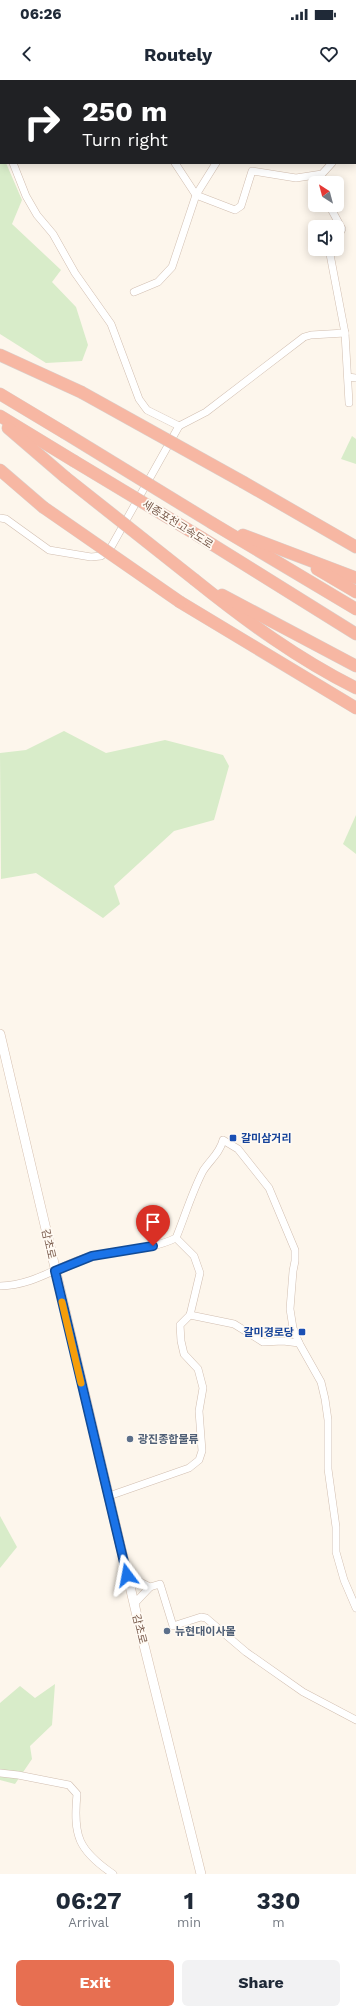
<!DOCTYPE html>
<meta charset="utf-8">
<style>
body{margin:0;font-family:"Work Sans","Noto Sans KR",sans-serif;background:#f2f2f3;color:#1f2937;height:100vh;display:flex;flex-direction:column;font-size:15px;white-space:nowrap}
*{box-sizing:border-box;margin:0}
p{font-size:13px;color:#747a83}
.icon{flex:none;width:22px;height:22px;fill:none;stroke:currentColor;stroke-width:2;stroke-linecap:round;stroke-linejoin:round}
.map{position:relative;height:1794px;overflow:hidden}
.drawer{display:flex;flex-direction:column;background:#fff;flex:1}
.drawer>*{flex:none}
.banner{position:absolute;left:0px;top:0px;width:356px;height:84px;box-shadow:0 2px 10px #0003;background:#202124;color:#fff;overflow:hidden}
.needle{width:26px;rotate:324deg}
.controls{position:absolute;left:308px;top:96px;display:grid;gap:8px}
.controls a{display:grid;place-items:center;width:36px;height:36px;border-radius:6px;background:#fff;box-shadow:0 2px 10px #0003;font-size:20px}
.pin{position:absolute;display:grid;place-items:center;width:34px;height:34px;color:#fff;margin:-41px -17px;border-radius:50% 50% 50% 0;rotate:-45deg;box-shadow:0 0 4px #0007}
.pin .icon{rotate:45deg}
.me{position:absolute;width:44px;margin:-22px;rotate:347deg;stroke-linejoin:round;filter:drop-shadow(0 0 3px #0008)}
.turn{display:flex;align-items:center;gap:14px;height:84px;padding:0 16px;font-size:18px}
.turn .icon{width:52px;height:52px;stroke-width:2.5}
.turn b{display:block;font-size:28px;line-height:34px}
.eta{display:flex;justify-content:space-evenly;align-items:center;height:68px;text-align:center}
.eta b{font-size:24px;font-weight:700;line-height:28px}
.action{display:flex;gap:8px;margin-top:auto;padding:8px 16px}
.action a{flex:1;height:46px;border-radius:6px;background:#e76f51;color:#fff;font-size:16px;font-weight:700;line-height:46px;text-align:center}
.action a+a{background:#f2f2f3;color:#1f2937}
.status{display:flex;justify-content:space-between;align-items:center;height:28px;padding:0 20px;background:#fff;direction:ltr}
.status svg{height:11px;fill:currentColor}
header{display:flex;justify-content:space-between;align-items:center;height:52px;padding:0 16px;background:#fff;font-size:18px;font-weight:700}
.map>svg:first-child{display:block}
.green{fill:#d8ecc9}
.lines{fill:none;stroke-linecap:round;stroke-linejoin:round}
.minor-casing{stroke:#d1beb0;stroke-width:8}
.secondary-casing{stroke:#d6c0b0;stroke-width:10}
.motorway-casing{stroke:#dad1cd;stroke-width:13}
.minor{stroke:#fff;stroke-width:7}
.secondary{stroke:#fff;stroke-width:9}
.motorway{stroke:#f7b7a3;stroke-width:12}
.motorway-bridge-casing{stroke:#dad1cd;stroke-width:13;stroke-linecap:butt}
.motorway-bridge{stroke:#f7b7a3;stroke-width:12}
.route-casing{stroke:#114b97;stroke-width:10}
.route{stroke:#1a73e8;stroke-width:7}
.slow{stroke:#f59e0b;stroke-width:7}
.transit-dot{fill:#1a4fb4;stroke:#fffaf3;stroke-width:1.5}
.service-dot{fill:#5c6f8a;stroke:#fffaf3;stroke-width:1.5}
.labels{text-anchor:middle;stroke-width:3.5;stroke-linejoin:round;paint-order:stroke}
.street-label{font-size:11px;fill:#7a5c4d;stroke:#fffaf3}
.transit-label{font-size:11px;font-weight:bold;fill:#164399;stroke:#fffaf3;text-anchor:start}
.service-label{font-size:11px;font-weight:bold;fill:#4e5e75;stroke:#fffaf3;text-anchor:start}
</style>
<div class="status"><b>06:26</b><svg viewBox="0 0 49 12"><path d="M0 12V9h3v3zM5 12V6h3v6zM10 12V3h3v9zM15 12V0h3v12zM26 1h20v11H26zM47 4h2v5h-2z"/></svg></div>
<header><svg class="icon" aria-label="back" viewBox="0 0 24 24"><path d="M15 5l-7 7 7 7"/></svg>Routely<svg class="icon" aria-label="heart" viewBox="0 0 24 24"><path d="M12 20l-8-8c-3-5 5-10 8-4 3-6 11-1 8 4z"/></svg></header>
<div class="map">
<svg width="356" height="1794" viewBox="0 0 356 1794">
<rect width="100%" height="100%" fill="#fdf6ec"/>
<!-- green -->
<g class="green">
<polygon points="0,70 1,83 6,83 22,120 12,144 61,190 52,202 76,227 88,265 82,281 46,283 0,254"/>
<polygon points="352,356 356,359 356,384 341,379"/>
<polygon points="64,651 106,673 165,660 223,675 229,686 214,740 174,751 114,806 120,824 103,838 36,793 1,799 0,673 26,670"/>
<polygon points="356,735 356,774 343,764"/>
<polygon points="0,1436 17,1467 0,1488"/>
<polygon points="55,1604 52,1645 30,1666 32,1679 15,1704 0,1700 0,1623 20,1606 35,1618"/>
</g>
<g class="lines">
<defs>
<g id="minor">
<polyline points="44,0 46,1"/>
<polyline points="227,0 227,1"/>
<polyline points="32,1 32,0"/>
<polyline points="262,1 262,0"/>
<polyline points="355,59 356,58"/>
<polyline points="175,83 196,115 235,130 241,126 252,91 296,98 322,94 332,83"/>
<polyline points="329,125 342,149 337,158"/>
<polyline points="134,212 158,202 172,187 196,115 216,83"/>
<polyline points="345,253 349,323"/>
<polyline points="348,297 356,298"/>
<polyline points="179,346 206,332 304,257 311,255 345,253 329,169"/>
<polyline points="0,438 6,439 49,470 91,477 101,476 110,469 179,346 147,330 139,319 111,244 75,193 53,154 37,135 26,116 13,83"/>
<path d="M0,1206C37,1205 59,1184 92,1176C120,1169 149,1171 176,1158C185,1136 192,1112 203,1091C210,1080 220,1073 223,1060L238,1069L269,1108L295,1170V1181L293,1191L290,1229L293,1248L299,1263L321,1302L325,1319L328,1340V1389L336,1447V1472L344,1500L356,1528"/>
<polyline points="190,1235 234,1244 263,1262 283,1261 299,1263"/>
<polyline points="109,1416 189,1388 199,1380 202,1371 199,1331 203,1308 198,1289 184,1274 181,1261 180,1245 190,1235 200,1193 194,1176 176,1158"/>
<polyline points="127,1495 150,1507 134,1524"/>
<polyline points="150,1507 160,1504 173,1546 201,1537 206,1538 246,1572 303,1612 356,1640"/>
<path d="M0,1693L18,1695L69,1705L77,1714C73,1756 78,1770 113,1794"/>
</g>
<polyline id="secondary" points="0,954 141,1553 201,1794"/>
<g id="motorway">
<polyline points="0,275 81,312"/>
<polyline points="0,314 65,353"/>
<polyline points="0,336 74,381"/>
<polyline points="8,348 65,397"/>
<polyline points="0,390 43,427"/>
<polyline points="243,402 356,467"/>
<polyline points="212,443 356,529"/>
<polyline points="243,455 356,498"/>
<polyline points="202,458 356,554"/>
<polyline points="317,489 356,512"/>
<path d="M195,500C246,541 298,579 356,608"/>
<polyline points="222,515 356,586"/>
<polyline points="180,522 356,628"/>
</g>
</defs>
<!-- minor casing -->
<use href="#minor" class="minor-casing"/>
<!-- secondary casing -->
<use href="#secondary" class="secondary-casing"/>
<!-- motorway casing -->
<use href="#motorway" class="motorway-casing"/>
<!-- minor -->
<use href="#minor" class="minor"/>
<!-- secondary -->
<use href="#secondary" class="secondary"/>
<!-- motorway -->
<use href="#motorway" class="motorway"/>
<defs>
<g id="motorway-bridge">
<polyline points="81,312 243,402"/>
<polyline points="65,353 212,443"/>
<polyline points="74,381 202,458"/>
<polyline points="65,397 195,500"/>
<polyline points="43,427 180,522"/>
</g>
</defs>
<!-- motorway-bridge casing -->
<use href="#motorway-bridge" class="motorway-bridge-casing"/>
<!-- motorway-bridge -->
<use href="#motorway-bridge" class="motorway-bridge"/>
</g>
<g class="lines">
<defs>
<polyline id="route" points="127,1495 55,1191 92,1176 153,1166"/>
</defs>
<!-- route casing -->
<use href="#route" class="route-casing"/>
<!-- route -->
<use href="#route" class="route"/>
<!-- slow -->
<polyline class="slow" points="62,1222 81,1303"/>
</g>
<!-- markers -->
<g class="transit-dot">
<rect x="229" y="1054" width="8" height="8" rx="2"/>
<rect x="298" y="1248" width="8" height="8" rx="2"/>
</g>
<g class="service-dot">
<circle cx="130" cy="1359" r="4"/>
<circle cx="167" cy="1551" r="4"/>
</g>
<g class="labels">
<!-- street labels -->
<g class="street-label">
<text transform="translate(178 444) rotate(32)" y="4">세종포천고속도로</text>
<text transform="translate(49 1164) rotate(77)" y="4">감초로</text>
<text transform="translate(140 1549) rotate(76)" y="4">감초로</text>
</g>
<!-- transit labels -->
<g class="transit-label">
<text x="241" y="1062">갈미삼거리</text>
<text x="294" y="1256" text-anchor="end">갈미경로당</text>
</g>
<!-- service labels -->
<g class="service-label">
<text x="138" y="1363">광진종합물류</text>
<text x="175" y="1555">뉴현대이사몰</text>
</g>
</g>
</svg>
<div class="controls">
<a><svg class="needle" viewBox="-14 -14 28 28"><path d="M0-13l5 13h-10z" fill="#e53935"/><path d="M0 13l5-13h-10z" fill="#747a83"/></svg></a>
<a><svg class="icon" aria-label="sound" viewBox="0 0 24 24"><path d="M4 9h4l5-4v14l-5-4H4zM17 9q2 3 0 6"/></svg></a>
</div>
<div class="pin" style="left:153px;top:1166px;background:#d93025"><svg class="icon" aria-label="arrive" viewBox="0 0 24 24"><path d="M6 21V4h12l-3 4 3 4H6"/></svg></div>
<svg class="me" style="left:127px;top:1495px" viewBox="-20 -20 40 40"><path d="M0-17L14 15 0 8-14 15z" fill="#1a73e8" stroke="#fff" stroke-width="4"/></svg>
<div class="banner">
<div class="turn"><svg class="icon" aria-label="right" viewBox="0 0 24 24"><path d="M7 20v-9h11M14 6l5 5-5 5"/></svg><div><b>250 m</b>Turn right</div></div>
</div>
</div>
<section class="drawer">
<div class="eta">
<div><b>06:27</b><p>Arrival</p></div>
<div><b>1</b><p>min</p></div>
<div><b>330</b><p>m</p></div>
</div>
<div class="action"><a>Exit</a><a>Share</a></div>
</section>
